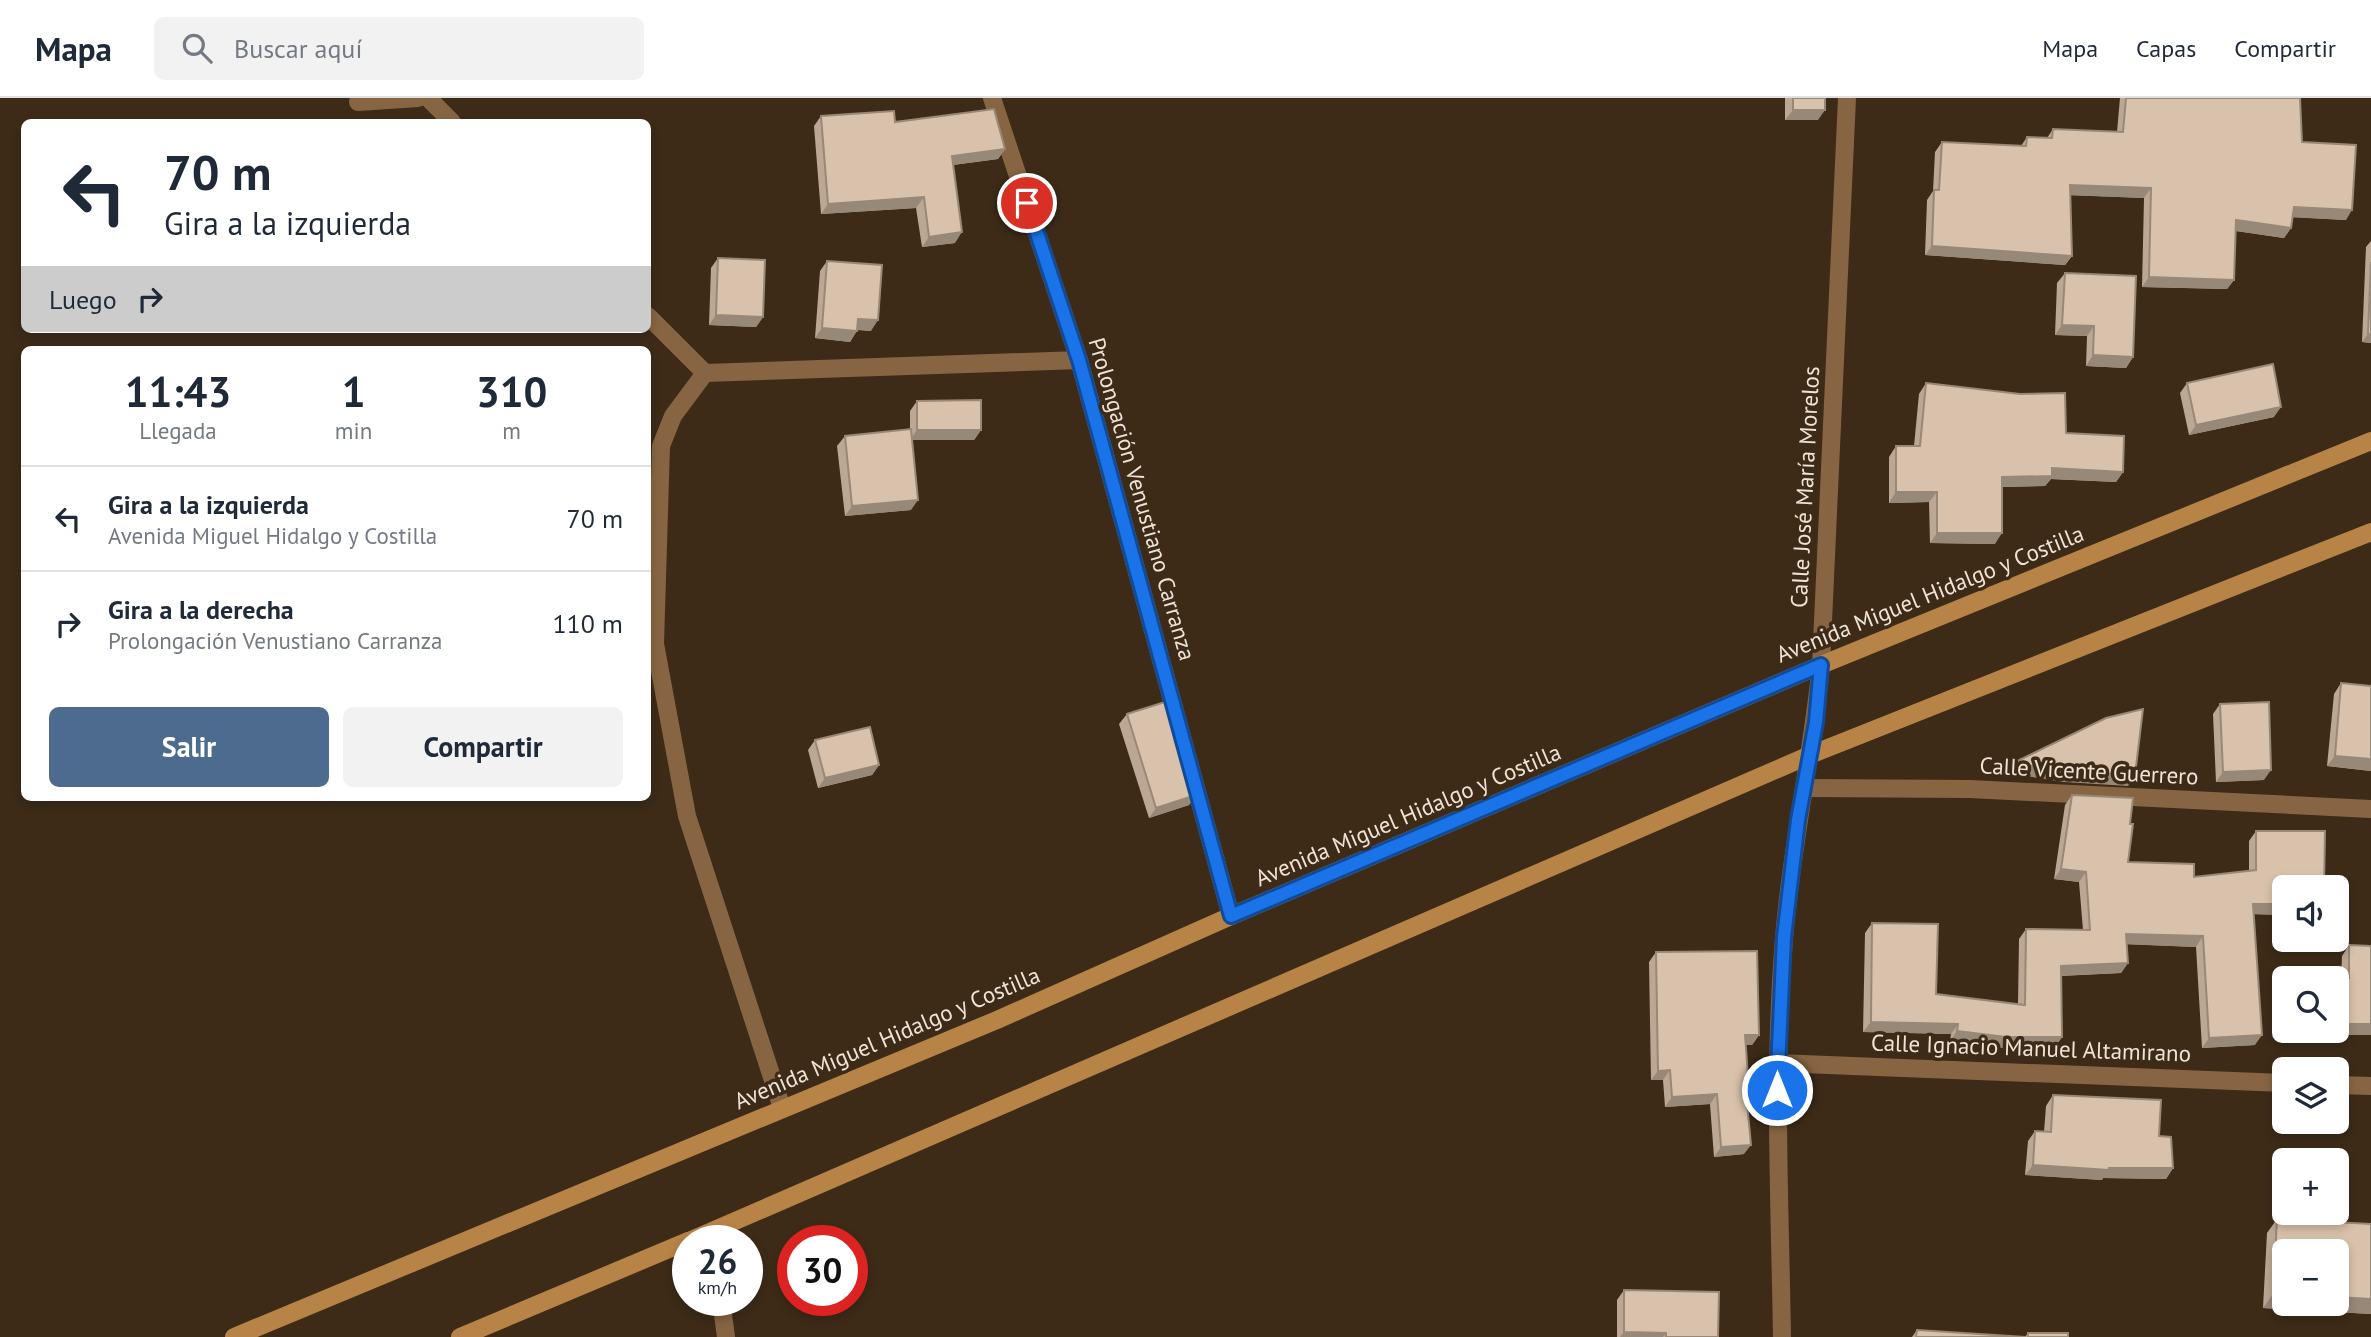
<!DOCTYPE html>
<html lang="es">
<meta charset="utf-8">
<style>
body{margin:0;font-family:"PT Sans",sans-serif;background:#f2f2f3;color:#1f2937;height:100vh;display:flex;flex-direction:column;font-size:26px;white-space:nowrap}
*{box-sizing:border-box;margin:0}
p{font-size:23px;color:#747a83}
.icon{flex:none;width:38px;height:38px;fill:none;stroke:currentColor;stroke-width:2;stroke-linecap:round;stroke-linejoin:round}
.map{position:relative;flex:1;overflow:hidden}
.panel{position:absolute;left:21px;top:248px;width:630px;height:455px;display:flex;flex-direction:column;background:#fff;border-radius:10px;box-shadow:0 4px 10px #0003}
.panel>*{flex:none}
.banner{position:absolute;left:21px;top:21px;width:630px;height:214px;border-radius:10px;box-shadow:0 4px 10px #0003;background:#fff;color:#1f2937;overflow:hidden}
.controls{position:absolute;left:2272px;top:777px;display:grid;gap:14px}
.controls a{display:grid;place-items:center;width:77px;height:77px;border-radius:10px;background:#fff;box-shadow:0 4px 10px #0003;font-size:35px}
.speed{position:absolute;left:672px;top:1127px;display:flex;gap:14px;font-size:35px;font-weight:700;text-align:center}
.speed>*{display:grid;place-content:center;width:91px;height:91px;border-radius:50%;background:#fff;box-shadow:0 4px 10px #0003;line-height:1}
.speed small{font-size:18px;font-weight:400}
.speed .limit{border:10px solid #d22;background:#fff;color:#111}
.pin{position:absolute;display:grid;place-items:center;width:60px;height:60px;color:#fff;margin:-30px;border:4px solid #fff;border-radius:50%;box-shadow:0 2px 7px #0007}
.me{position:absolute;width:77px;margin:-38px;rotate:0deg;stroke-linejoin:round;filter:drop-shadow(0 0 5px #0008)}
.turn{display:flex;align-items:center;gap:24px;height:147px;padding:0 28px;font-size:32px}
.turn .icon{width:91px;height:91px;stroke-width:2.5}
.turn b{display:block;font-size:49px;line-height:60px}
.then{display:flex;align-items:center;height:66px;padding:0 28px;background:#0003;gap:14px;font-size:26px}
.eta{display:flex;justify-content:space-evenly;align-items:center;height:119px;text-align:center}
.eta b{font-size:42px;font-weight:600;line-height:49px}
.button{display:flex;gap:14px;margin-top:auto;padding:14px 28px}
.button a{flex:1;height:80px;border-radius:10px;background:#4c6b8f;color:#fff;font-size:28px;font-weight:600;line-height:80px;text-align:center}
.button a+a{background:#f2f2f3;color:#1f2937}
ul{padding:0;list-style:none}
li{display:flex;align-items:center;gap:21px;height:105px;padding:0 28px;border-top:2px solid #e0e1e3}
li div{flex:1}
li b{display:block;font-size:26px}
li em{font-style:normal}
header{display:flex;align-items:center;gap:42px;box-sizing:border-box;height:98px;padding:0 35px;background:#fff;border-bottom:2px solid #e0e1e3}
header strong{font-size:33px}
nav{display:flex;gap:38px;margin-inline-start:auto;font-size:24px}
.search{width:490px;height:63px;background:#f2f2f3;display:flex;align-items:center;gap:18px;box-sizing:border-box;padding:0 24px;border-radius:10px;color:#747a83;font-size:26px}
.map>svg:first-child{display:block}
.lines{fill:none;stroke-linecap:round;stroke-linejoin:round}
.lane{stroke:#876542;stroke-width:18}
.street{stroke:#876542;stroke-width:18}
.secondary{stroke:#b88347;stroke-width:18}
.wall{fill:#bba793}
.shaded-wall{fill:#988878}
.building{fill:#d9c2ab;stroke:#988878;stroke-width:2}
.route-casing{stroke:#114b97;stroke-width:18}
.route{stroke:#1a73e8;stroke-width:12}
.labels{text-anchor:middle;stroke-width:7;stroke-linejoin:round;paint-order:stroke}
.street-label{font-size:23px;fill:#efe3d7;stroke:#3d2b18}
</style>
<header>
<strong>Mapa</strong>
<div class="search"><svg class="icon" aria-label="search" viewBox="0 0 24 24"><circle cx="10" cy="10" r="6"/><path d="M15 15l6 6"/></svg>Buscar aquí</div>
<nav><a>Mapa</a><a>Capas</a><a>Compartir</a></nav>
</header>
<div class="map">
<svg width="2371" height="1239" viewBox="0 0 2371 1239">
<rect width="100%" height="100%" fill="#3d2b18"/>
<g class="lines">
<!-- lane -->
<polyline class="lane" points="721,1202 726,1239"/>
<!-- street -->
<g class="street">
<polyline points="428,0 452,24"/>
<polyline points="992,0 1079,262 1231,818"/>
<polyline points="358,4 418,0"/>
<polyline points="648,218 705,275 1079,262"/>
<polyline points="705,275 673,318 661,348 655,546 687,718 782,1010"/>
<polyline points="1805,690 1970,691 2371,711"/>
<polyline points="1777,965 2284,985"/>
<polyline points="2336,987 2371,988"/>
<path d="M1782,1239C1780,1106 1773,973 1784,841C1791,749 1812,659 1821,567L1847,0"/>
</g>
<!-- secondary -->
<g class="secondary">
<polyline points="689,1143 1810,657 2371,434"/>
<polyline points="234,1239 997,922 1231,818 1821,567 2371,343"/>
<polyline points="460,1239 688,1143"/>
</g>
</g>
<!-- wall -->
<g class="wall">
<polygon points="1785,0 1825,0 1818,22 1785,22"/>
<polygon points="2120,0 2300,0 2302,44 2346,122 2292,119 2291,130 2284,140 2236,133 2234,182 2227,191 2142,189 2144,100 2070,97 2072,158 2065,167 1925,157 1927,102 1933,93 1935,54 1942,44 2021,48 2027,39 2047,40 2053,31 2117,34"/>
<polygon points="821,18 895,24 1005,51 998,61 953,67 955,145 922,149 916,110 821,116 814,28"/>
<polygon points="2371,143 2371,245 2362,244 2366,149"/>
<polygon points="718,160 763,219 756,229 709,227 711,170"/>
<polygon points="827,163 871,233 857,232 850,244 815,240 820,173"/>
<polygon points="2065,175 2133,259 2126,270 2086,268 2087,238 2055,237 2057,185"/>
<polygon points="1926,285 2066,335 2123,374 2116,384 2051,381 2045,388 2002,389 1995,446 1930,445 1929,404 1889,405 1889,359 1896,348 1914,348 1919,296"/>
<polygon points="2187,285 2274,319 2189,337 2180,295"/>
<polygon points="917,303 981,332 974,342 912,342 911,412 845,418 837,348 845,338 910,331 910,313"/>
<polygon points="2341,585 2371,673 2327,668 2334,596"/>
<polygon points="2220,606 2264,682 2216,684 2213,616"/>
<polygon points="1127,616 1196,697 1189,707 1149,720 1119,626"/>
<polygon points="815,642 879,667 872,677 818,690 808,652"/>
<polygon points="2072,697 2130,726 2128,764 2194,779 2249,773 2249,743 2256,733 2284,789 2284,817 2254,816 2255,947 2202,950 2196,849 2127,846 2128,865 2121,875 2061,878 2062,939 2055,949 1999,950 1950,943 1951,936 1863,934 1865,835 1872,825 1936,896 2018,906 2019,841 2026,831 2083,832 2079,784 2054,781 2065,707"/>
<polygon points="2349,847 2371,937 2311,937 2310,933 2336,933 2341,880 2342,858"/>
<polygon points="1656,854 1759,937 1752,947 1745,947 1749,993 1746,998 1744,1056 1714,1059 1710,1006 1665,1009 1663,982 1651,982 1649,864"/>
<polygon points="2053,997 2159,1038 2173,1070 2166,1081 2103,1080 2102,1082 2025,1077 2028,1043 2035,1033 2044,1034 2046,1008"/>
<polygon points="2277,1121 2371,1126 2371,1216 2263,1210 2267,1135"/>
<polygon points="1624,1192 1718,1239 1617,1239 1617,1202"/>
<polygon points="1917,1232 2025,1239 2028,1235 2068,1239 1912,1239"/>
</g>
<!-- shaded-wall -->
<g class="shaded-wall">
<polygon points="1793,12 1825,12 1818,22 1785,22"/>
<polygon points="1005,51 998,61 945,68 952,58"/>
<polygon points="2070,87 2151,90 2144,100 2063,97"/>
<polygon points="924,99 916,110 821,116 828,106"/>
<polygon points="2294,109 2352,112 2346,122 2287,119"/>
<polygon points="2236,122 2291,130 2284,140 2229,132"/>
<polygon points="962,134 955,145 922,149 929,139"/>
<polygon points="1932,148 2072,158 2065,167 1925,157"/>
<polygon points="2149,179 2234,182 2227,191 2142,189"/>
<polygon points="716,217 763,219 756,229 709,227"/>
<polygon points="858,221 878,222 871,233 851,231"/>
<polygon points="2062,227 2094,228 2087,238 2055,237"/>
<polygon points="822,230 857,233 850,244 815,240"/>
<polygon points="2368,236 2371,236 2371,245 2362,244"/>
<polygon points="2093,257 2133,259 2126,270 2086,268"/>
<polygon points="2281,309 2274,319 2189,337 2196,327"/>
<polygon points="917,332 981,332 974,342 910,342"/>
<polygon points="2052,370 2123,374 2116,384 2051,381 2045,388 1995,389 2002,379"/>
<polygon points="1896,394 1937,394 1929,404 1889,405"/>
<polygon points="918,402 911,412 845,418 852,408"/>
<polygon points="1937,435 2002,435 1995,446 1930,445"/>
<polygon points="2335,658 2371,661 2371,673 2327,668"/>
<polygon points="2013,665 2135,677 2128,688 2064,684 2006,675"/>
<polygon points="879,667 872,677 818,690 825,680"/>
<polygon points="2271,672 2264,682 2216,684 2223,674"/>
<polygon points="1196,697 1189,707 1149,720 1156,710"/>
<polygon points="2061,771 2086,774 2079,784 2054,781"/>
<polygon points="2253,806 2284,806 2284,817 2246,816"/>
<polygon points="2126,836 2203,838 2196,849 2119,846"/>
<polygon points="2128,865 2121,875 2054,878 2061,868"/>
<polygon points="1871,924 1958,926 1951,936 1863,934"/>
<polygon points="2336,926 2371,926 2371,937 2311,937 2313,933 2336,933"/>
<polygon points="1957,933 2062,939 2055,949 1999,950 1950,943"/>
<polygon points="1745,937 1759,937 1752,947 1738,947"/>
<polygon points="2262,937 2255,947 2202,950 2209,940"/>
<polygon points="1670,972 1663,982 1651,982 1658,973"/>
<polygon points="1717,996 1710,1006 1665,1009 1672,999"/>
<polygon points="1751,1047 1744,1056 1714,1059 1721,1049"/>
<polygon points="2033,1067 2109,1070 2173,1070 2166,1081 2103,1080 2102,1082 2025,1077"/>
<polygon points="2273,1196 2284,1196 2284,1206 2336,1206 2336,1199 2371,1201 2371,1216 2263,1210"/>
<polygon points="1624,1234 1666,1235 1663,1239 1620,1239"/>
</g>
<!-- building -->
<g class="building">
<rect x="1793" y="0" width="32" height="12"/>
<polygon points="2126,0 2300,0 2302,44 2356,47 2352,112 2294,109 2291,130 2236,122 2234,182 2149,179 2151,90 2070,87 2072,158 1932,148 1934,92 1939,92 1942,44 2026,48 2027,39 2052,40 2053,31 2123,34"/>
<polygon points="994,11 1005,51 952,58 962,134 929,139 924,99 828,106 821,18 894,13 895,24"/>
<polygon points="718,160 765,162 763,219 716,217"/>
<polygon points="827,163 882,167 878,222 858,221 857,233 822,230"/>
<polygon points="2371,164 2371,236 2368,236"/>
<polygon points="2065,175 2136,178 2133,259 2093,257 2094,228 2062,227"/>
<polygon points="2273,266 2281,309 2196,327 2187,285"/>
<polygon points="1926,285 2020,296 2065,295 2066,335 2124,338 2123,374 2052,370 2052,378 2002,379 2002,435 1937,435 1937,394 1896,394 1896,348 1920,348"/>
<polygon points="981,302 981,332 917,332 917,303"/>
<polygon points="911,331 918,402 852,408 845,338"/>
<polygon points="2341,585 2371,588 2371,661 2335,658"/>
<polygon points="1168,603 1196,697 1156,710 1127,616"/>
<polygon points="2269,604 2271,672 2223,674 2220,606"/>
<polygon points="2143,611 2135,677 2071,674 2013,665 2106,620"/>
<polygon points="870,629 879,667 825,680 815,642"/>
<polygon points="2072,697 2133,700 2130,726 2133,726 2128,764 2194,766 2194,779 2256,772 2256,733 2325,733 2324,789 2284,789 2284,806 2253,806 2262,937 2209,940 2203,838 2126,836 2128,865 2061,868 2062,939 2006,939 1957,933 1958,926 1871,924 1872,825 1938,826 1936,896 2025,907 2026,831 2090,832 2086,774 2061,771"/>
<polygon points="2349,847 2371,848 2371,926 2336,926 2336,880 2318,880 2349,880"/>
<polygon points="1757,853 1759,937 1745,937 1749,993 1746,994 1751,1047 1721,1049 1717,996 1672,999 1670,972 1658,973 1656,854"/>
<polygon points="2053,997 2161,1002 2159,1038 2171,1039 2173,1070 2109,1070 2109,1072 2033,1067 2035,1033 2051,1034"/>
<polygon points="2277,1121 2371,1126 2371,1201 2336,1199 2336,1153 2284,1153 2284,1196 2273,1196"/>
<polygon points="1624,1192 1719,1194 1718,1239 1666,1239 1666,1235 1624,1234"/>
<polygon points="1917,1232 2026,1239 1916,1239"/>
<rect x="2028" y="1235" width="40" height="4"/>
</g>
<g class="lines">
<defs>
<polyline id="route" points="1027,105 1079,262 1231,818 1821,567 1816,624 1798,722 1784,839 1777,992"/>
</defs>
<!-- route casing -->
<use href="#route" class="route-casing"/>
<!-- route -->
<use href="#route" class="route"/>
</g>
<g class="labels">
<!-- street labels -->
<g class="street-label">
<text transform="translate(1805 389) rotate(-87)" y="8">Calle José María Morelos</text>
<text transform="translate(1142 401) rotate(74)" y="8">Prolongación Venustiano Carranza</text>
<text transform="translate(1930 496) rotate(-22)" y="8">Avenida Miguel Hidalgo y Costilla</text>
<text transform="translate(2089 673) rotate(3)" y="8">Calle Vicente Guerrero</text>
<text transform="translate(1408 717) rotate(-23)" y="8">Avenida Miguel Hidalgo y Costilla</text>
<text transform="translate(887 940) rotate(-23)" y="8">Avenida Miguel Hidalgo y Costilla</text>
<text transform="translate(2031 950) rotate(2)" y="8">Calle Ignacio Manuel Altamirano</text>
</g>
</g>
</svg>
<div class="controls">
<a><svg class="icon" aria-label="sound" viewBox="0 0 24 24"><path d="M4 9h4l5-4v14l-5-4H4zM17 9q2 3 0 6"/></svg></a>
<a><svg class="icon" aria-label="search" viewBox="0 0 24 24"><circle cx="10" cy="10" r="6"/><path d="M15 15l6 6"/></svg></a>
<a><svg class="icon" aria-label="layers" viewBox="0 0 24 24"><path d="M12 4l9 5-9 5-9-5zM3 14l9 5 9-5"/></svg></a>
<a>+</a>
<a>−</a>
</div>
<div class="speed"><div>26<small>km/h</small></div><div class="limit">30</div></div>
<div class="pin" style="left:1027px;top:105px;background:#d93025"><svg class="icon" aria-label="arrive" viewBox="0 0 24 24"><path d="M6 21V4h12l-3 4 3 4H6"/></svg></div>
<svg class="me" style="left:1777px;top:992px" viewBox="-20 -20 40 40"><circle r="17" fill="#1a73e8" stroke="#fff" stroke-width="3"/><path d="M0-11L8 9 0 5-8 9z" fill="#fff"/></svg>
<div class="banner">
<div class="turn"><svg class="icon" aria-label="left" viewBox="0 0 24 24"><path d="M17 20v-9H6M10 6l-5 5 5 5"/></svg><div><b>70 m</b>Gira a la izquierda</div></div>
<div class="then">Luego<svg class="icon" aria-label="right" viewBox="0 0 24 24"><path d="M7 20v-9h11M14 6l5 5-5 5"/></svg></div>
</div>
<section class="panel">
<div class="eta">
<div><b>11:43</b><p>Llegada</p></div>
<div><b>1</b><p>min</p></div>
<div><b>310</b><p>m</p></div>
</div>
<ul>
<li><svg class="icon" aria-label="left" viewBox="0 0 24 24"><path d="M17 20v-9H6M10 6l-5 5 5 5"/></svg><div><b>Gira a la izquierda</b><p>Avenida Miguel Hidalgo y Costilla</p></div><em>70 m</em></li>
<li><svg class="icon" aria-label="right" viewBox="0 0 24 24"><path d="M7 20v-9h11M14 6l5 5-5 5"/></svg><div><b>Gira a la derecha</b><p>Prolongación Venustiano Carranza</p></div><em>110 m</em></li>
</ul>
<div class="button"><a>Salir</a><a>Compartir</a></div>
</section>
</div>
